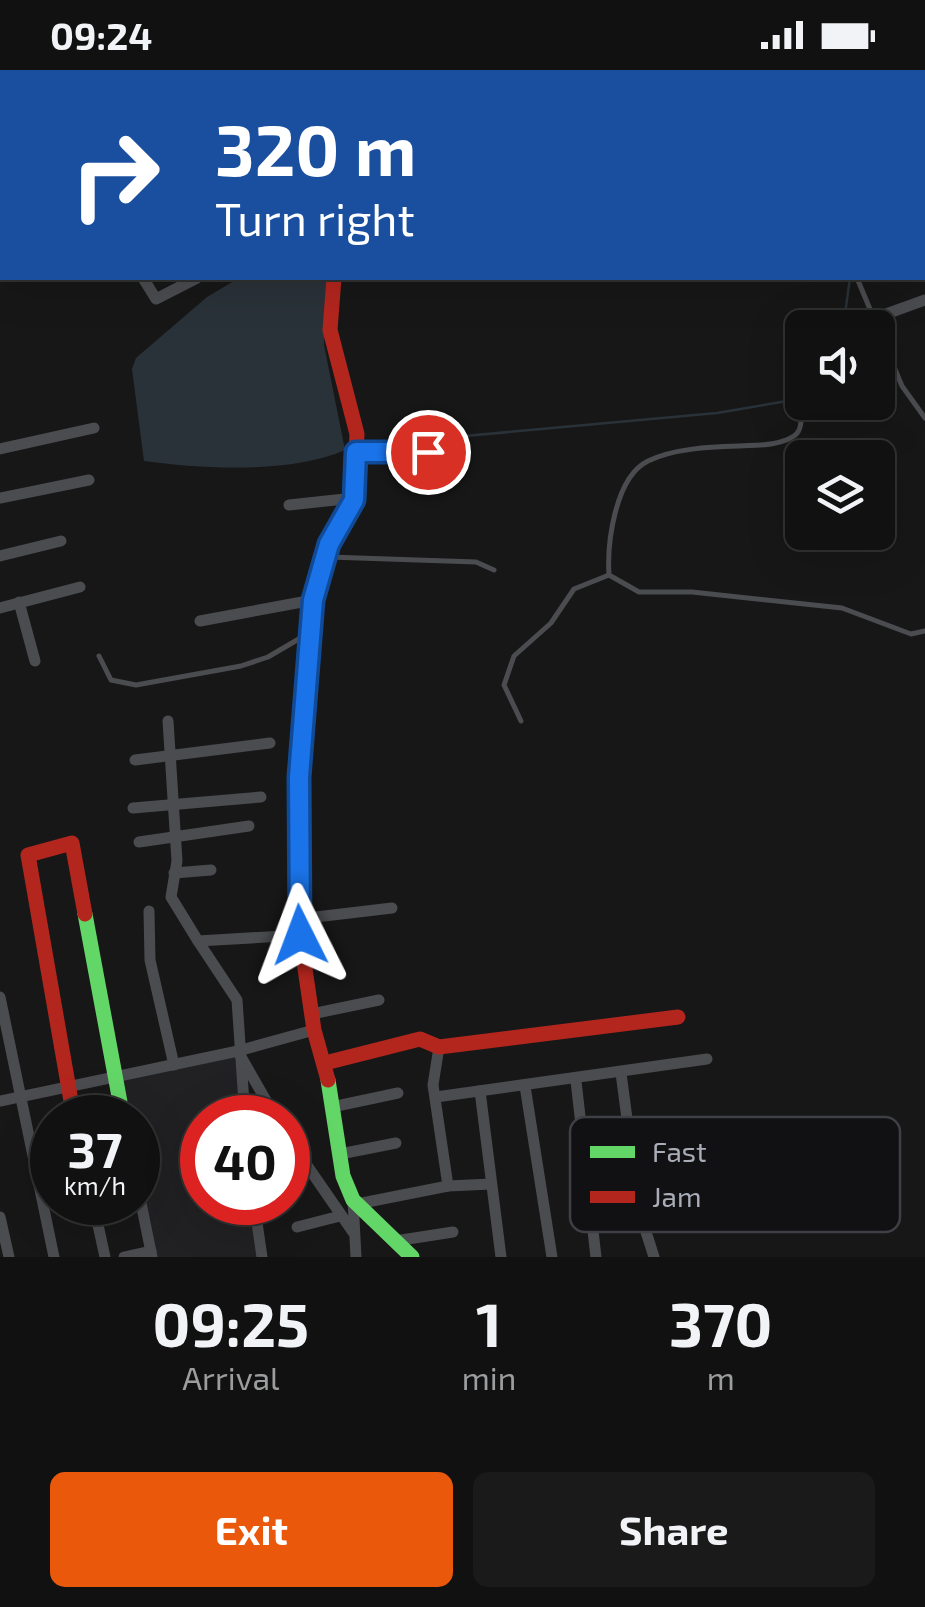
<!DOCTYPE html>
<style>
body{margin:0;font-family:"Exo 2",sans-serif;background:#1a1a1a;color:#f1f3f6;height:100vh;display:flex;flex-direction:column;font-size:38px;white-space:nowrap}
*{box-sizing:border-box;margin:0}
p{font-size:32px;color:#9c9d9f}
.icon{flex:none;width:55px;height:55px;fill:none;stroke:currentColor;stroke-width:2;stroke-linecap:round;stroke-linejoin:round}
.map{position:relative;height:1187px;overflow:hidden}
.panel{display:flex;flex-direction:column;background:#111;flex:1}
.panel>*{flex:none}
.top-card{position:absolute;left:0px;top:0px;width:925px;height:210px;box-shadow:0 10px 40px #0002,0 0 0 2px #303131;background:#1a4fa0;color:#fff;overflow:hidden}
.controls{position:absolute;left:785px;top:240px;display:grid;gap:20px}
.controls a{display:grid;place-items:center;width:110px;height:110px;border-radius:15px;background:#111;box-shadow:0 10px 40px #0002,0 0 0 2px #303131;font-size:50px}
.speed{position:absolute;left:30px;top:1025px;display:flex;gap:20px;font-size:50px;font-weight:700;text-align:center}
.speed>*{display:grid;place-content:center;width:130px;height:130px;border-radius:50%;background:#111;box-shadow:0 10px 40px #0002,0 0 0 2px #303131;line-height:1}
.speed small{font-size:25px;font-weight:400}
.speed .limit{border:15px solid #d22;background:#fff;color:#111}
.pin{position:absolute;display:grid;place-items:center;width:85px;height:85px;color:#fff;margin:-42px;border:5px solid #fff;border-radius:50%;box-shadow:0 2px 10px #0007}
.me{position:absolute;width:110px;margin:-55px;rotate:357deg;stroke-linejoin:round;filter:drop-shadow(0 0 8px #0008)}
.turn{display:flex;align-items:center;gap:35px;height:210px;padding:0 50px;font-size:45px}
.turn .icon{width:130px;height:130px;stroke-width:2.5}
.turn b{display:block;font-size:70px;line-height:85px}
.eta{display:flex;justify-content:space-evenly;align-items:center;height:170px;text-align:center}
.eta b{font-size:60px;font-weight:700;line-height:70px}
.cta{display:flex;gap:20px;margin-top:auto;padding:20px 50px}
.cta a{flex:1;height:115px;border-radius:15px;background:#ea580c;color:#fff;font-size:40px;font-weight:700;line-height:115px;text-align:center}
.cta a+a{background:#1a1a1a;color:#f1f3f6}
.status{display:flex;justify-content:space-between;align-items:center;height:70px;padding:0 50px;background:#111;direction:ltr}
.status svg{height:28px;fill:currentColor}
.map>svg:first-child{display:block}
.built{fill:#212123}
.water{fill:#2a3239}
.lines{fill:none;stroke-linecap:round;stroke-linejoin:round}
.stream{stroke:#2a3239;stroke-width:2.5}
.lane{stroke:#4b4c50;stroke-width:5}
.street{stroke:#4b4c50;stroke-width:11}
.fast{stroke:#63d668;stroke-width:15}
.jam{stroke:#b3261e;stroke-width:15}
.route-casing{stroke:#114b97;stroke-width:25}
.route{stroke:#1a73e8;stroke-width:18}
.key{fill:#111113;stroke:#3e4045;stroke-width:2.5}
.key-label{font-size:28px;fill:#a8adb8}
</style>
<div class="status"><b>09:24</b><svg viewBox="0 0 49 12"><path d="M0 12V9h3v3zM5 12V6h3v6zM10 12V3h3v9zM15 12V0h3v12zM26 1h20v11H26zM47 4h2v5h-2z"/></svg></div>
<div class="map">
<svg width="925" height="1187" viewBox="0 0 925 1187">
<rect width="100%" height="100%" fill="#171717"/>
<!-- built -->
<polygon class="built" points="238,981 247,1047 202,1048 202,1132 258,1133 265,1187 152,1187 138,1117 138,1048 123,1047 115,1008"/>
<!-- water -->
<path class="water" d="M239,208H327L324,275L345,380C290,404 203,399 144,391L132,299L136,288L207,227Z"/>
<g class="lines">
<!-- stream -->
<g class="stream">
<polyline points="922,171 925,171"/>
<polyline points="843,258 850,208"/>
<polyline points="366,375 717,343 787,331 802,303"/>
</g>
<!-- lane -->
<g class="lane">
<polyline points="857,208 902,316 925,348"/>
<polyline points="862,258 875,248"/>
<path d="M802,323C797,336 807,357 794,366C779,376 757,375 740,376C711,377 675,378 648,391C615,407 607,473 609,505L639,522H692L842,538L911,564L925,561"/>
<polyline points="329,487 476,492 494,500"/>
<polyline points="99,586 111,610 136,615 241,596 268,587 309,563"/>
<polyline points="521,651 504,615 514,586 551,553 574,519 609,505"/>
</g>
<!-- street -->
<g class="street">
<polyline points="54,0 55,2"/>
<polyline points="100,0 100,2"/>
<polyline points="137,0 138,2"/>
<polyline points="180,0 181,2"/>
<polyline points="310,0 311,2"/>
<polyline points="431,0 432,2"/>
<polyline points="871,0 871,2"/>
<polyline points="143,208 156,229 197,208"/>
<polyline points="875,248 925,230"/>
<polyline points="0,379 94,358"/>
<polyline points="356,382 465,382"/>
<polyline points="0,428 89,410"/>
<polyline points="289,435 354,428"/>
<polyline points="0,486 61,471"/>
<polyline points="19,532 35,591"/>
<polyline points="0,538 80,517"/>
<polyline points="200,551 313,530"/>
<polyline points="168,651 177,791 171,827 198,871 301,865"/>
<polyline points="135,690 270,673"/>
<polyline points="133,738 261,727"/>
<polyline points="139,772 249,756"/>
<polyline points="174,803 211,800"/>
<polyline points="149,841 150,890 174,995"/>
<polyline points="299,849 392,838"/>
<polyline points="198,871 237,930 245,1048"/>
<polyline points="0,927 54,1187"/>
<polyline points="312,944 379,930"/>
<polyline points="439,977 433,1015 448,1116"/>
<polyline points="240,985 276,1048"/>
<polyline points="621,1003 639,1140 654,1187"/>
<polyline points="576,1011 596,1187"/>
<polyline points="525,1016 552,1187"/>
<polyline points="480,1021 501,1187"/>
<polyline points="436,1027 707,989"/>
<polyline points="0,1031 238,981 314,960"/>
<polyline points="332,1037 398,1023"/>
<polyline points="288,1068 353,1162"/>
<polyline points="340,1084 396,1073"/>
<polyline points="138,1118 152,1187"/>
<polyline points="353,1130 356,1187"/>
<polyline points="93,1132 105,1187"/>
<polyline points="254,1132 262,1187"/>
<polyline points="357,1134 448,1116 491,1114"/>
<polyline points="0,1147 9,1187"/>
<polyline points="297,1157 340,1146"/>
<polyline points="395,1171 453,1162"/>
<polyline points="124,1187 151,1181"/>
</g>
<!-- fast -->
<g class="fast">
<polyline points="85,844 123,1048"/>
<polyline points="328,1010 343,1106 353,1130 412,1187"/>
</g>
<!-- jam -->
<g class="jam">
<polyline points="325,993 420,969 439,977 678,947"/>
<polyline points="328,1010 314,960 299,858 299,707 313,530 329,474 354,428 357,364 330,260 334,208"/>
<polyline points="74,1048 28,785 72,773 85,844"/>
</g>
</g>
<g class="lines">
<defs>
<polyline id="route" points="300,865 299,707 313,530 329,474 354,430 356,382 428,382"/>
</defs>
<!-- route casing -->
<use href="#route" class="route-casing"/>
<!-- route -->
<use href="#route" class="route"/>
</g>
<!-- legend -->
<rect x="570" y="1047" width="330" height="115" rx="15" class="key"/>
<rect x="590" y="1076" width="45" height="12" fill="#63d668"/>
<rect x="590" y="1121" width="45" height="12" fill="#b3261e"/>
<g class="key-label">
<text x="652" y="1092">Fast</text>
<text x="652" y="1137">Jam</text>
</g>
</svg>
<div class="controls">
<a><svg class="icon" aria-label="sound" viewBox="0 0 24 24"><path d="M4 9h4l5-4v14l-5-4H4zM17 9q2 3 0 6"/></svg></a>
<a><svg class="icon" aria-label="layers" viewBox="0 0 24 24"><path d="M12 4l9 5-9 5-9-5zM3 14l9 5 9-5"/></svg></a>
</div>
<div class="speed"><div>37<small>km/h</small></div><div class="limit">40</div></div>
<div class="pin" style="left:428px;top:382px;background:#d93025"><svg class="icon" aria-label="arrive" viewBox="0 0 24 24"><path d="M6 21V4h12l-3 4 3 4H6"/></svg></div>
<svg class="me" style="left:300px;top:865px" viewBox="-20 -20 40 40"><path d="M0-17L14 15 0 8-14 15z" fill="#1a73e8" stroke="#fff" stroke-width="4"/></svg>
<div class="top-card">
<div class="turn"><svg class="icon" aria-label="right" viewBox="0 0 24 24"><path d="M7 20v-9h11M14 6l5 5-5 5"/></svg><div><b>320 m</b>Turn right</div></div>
</div>
</div>
<section class="panel">
<div class="eta">
<div><b>09:25</b><p>Arrival</p></div>
<div><b>1</b><p>min</p></div>
<div><b>370</b><p>m</p></div>
</div>
<div class="cta"><a>Exit</a><a>Share</a></div>
</section>
